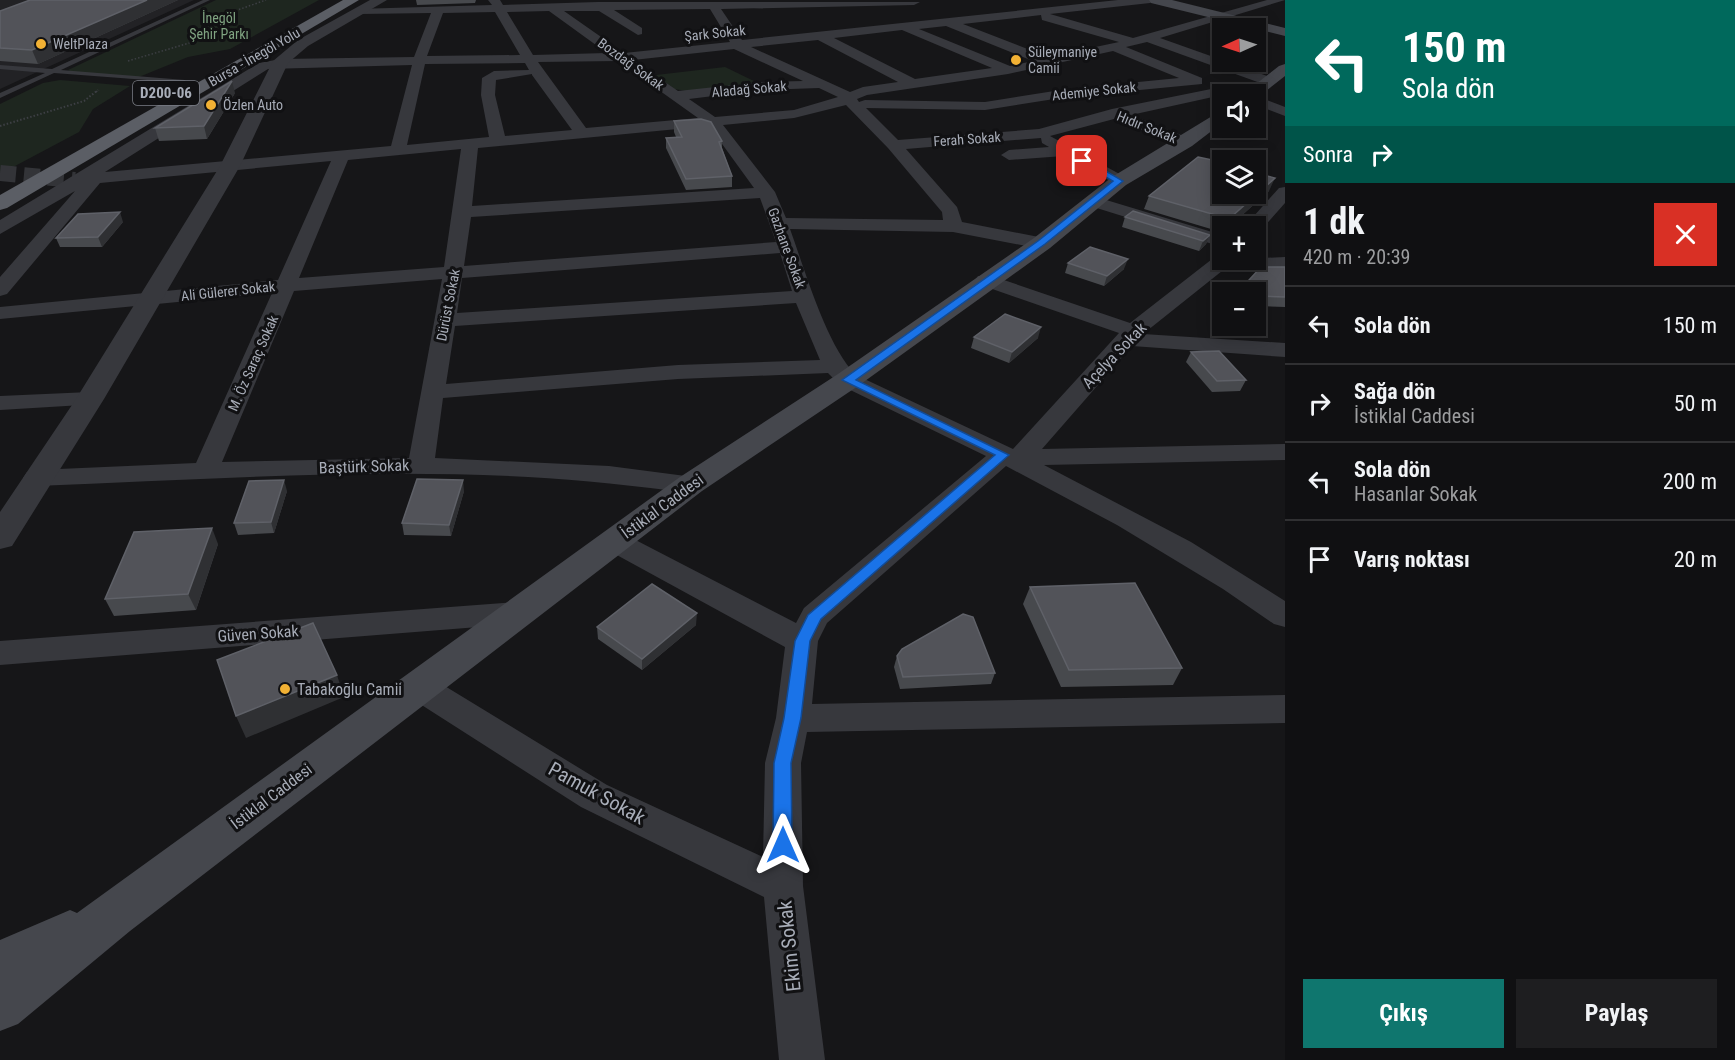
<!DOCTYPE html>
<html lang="tr">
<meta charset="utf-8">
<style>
body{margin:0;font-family:"Roboto Condensed",sans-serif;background:#1e1e20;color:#f1f3f6;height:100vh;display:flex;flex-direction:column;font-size:22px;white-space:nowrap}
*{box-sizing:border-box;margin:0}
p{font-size:20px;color:#9c9d9f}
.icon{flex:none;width:33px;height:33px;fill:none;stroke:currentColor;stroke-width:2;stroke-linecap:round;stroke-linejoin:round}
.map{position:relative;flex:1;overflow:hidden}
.drawer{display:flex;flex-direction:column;background:#101012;width:450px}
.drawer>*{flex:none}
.banner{background:#00695c;color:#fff;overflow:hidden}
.needle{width:39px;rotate:267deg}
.buttons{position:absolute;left:1212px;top:18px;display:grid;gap:12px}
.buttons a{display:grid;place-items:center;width:54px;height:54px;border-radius:0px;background:#101012;box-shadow:0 3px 15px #0003,0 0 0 2px #303032;font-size:30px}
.pin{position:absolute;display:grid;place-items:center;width:51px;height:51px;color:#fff;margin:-26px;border-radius:12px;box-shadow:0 3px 9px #0006}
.me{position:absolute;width:66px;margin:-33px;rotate:0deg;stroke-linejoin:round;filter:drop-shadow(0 0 4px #0008)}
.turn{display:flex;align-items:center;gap:21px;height:126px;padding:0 18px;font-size:27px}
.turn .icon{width:78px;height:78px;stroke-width:2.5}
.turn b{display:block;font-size:42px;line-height:51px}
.then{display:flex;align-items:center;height:57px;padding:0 18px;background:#0003;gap:12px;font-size:22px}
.round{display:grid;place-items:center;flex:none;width:63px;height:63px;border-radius:0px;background:#1e1e20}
.summary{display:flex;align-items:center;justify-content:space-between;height:102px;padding:0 18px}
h1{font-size:36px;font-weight:700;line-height:45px}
.action{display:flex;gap:12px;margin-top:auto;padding:12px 18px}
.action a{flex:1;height:69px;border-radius:0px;background:#0f766e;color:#fff;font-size:24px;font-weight:700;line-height:69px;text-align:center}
.action a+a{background:#1e1e20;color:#f1f3f6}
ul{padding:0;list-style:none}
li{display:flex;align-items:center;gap:18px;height:78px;padding:0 18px;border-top:2px solid #303032}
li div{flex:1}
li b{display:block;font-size:22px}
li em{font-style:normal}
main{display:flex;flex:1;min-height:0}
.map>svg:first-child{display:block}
.built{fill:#222225}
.green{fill:#1e261f}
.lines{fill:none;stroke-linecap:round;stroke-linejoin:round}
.minor-tunnel{stroke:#333438;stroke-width:16;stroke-dasharray:16 8;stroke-linecap:butt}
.path-far1{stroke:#3d3f44;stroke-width:1.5;stroke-dasharray:1.5 2;stroke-linecap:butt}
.path{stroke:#3d3f44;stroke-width:2;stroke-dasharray:1.5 2;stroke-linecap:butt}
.service{fill:#37383d;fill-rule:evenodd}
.minor{fill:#37383d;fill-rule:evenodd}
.tertiary{fill:#37383d;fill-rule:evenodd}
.secondary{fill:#45474d;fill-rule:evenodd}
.trunk{fill:#5b5e65;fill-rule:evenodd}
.wall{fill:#47494d}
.shaded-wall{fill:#2f3033}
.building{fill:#525359;stroke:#5f6168;stroke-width:1.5}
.route{fill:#1a73e8;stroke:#114b97;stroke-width:1.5}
.poi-dot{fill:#f2b134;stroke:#111113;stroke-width:2}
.labels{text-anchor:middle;stroke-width:6;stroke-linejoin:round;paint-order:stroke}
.far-park-label{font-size:14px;fill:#7fa381;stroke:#111113}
.far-street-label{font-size:14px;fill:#a8adb8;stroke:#111113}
.far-poi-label{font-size:14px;fill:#a8adb8;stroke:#111113;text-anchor:start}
.shield{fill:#111113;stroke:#7b7e86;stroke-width:1.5}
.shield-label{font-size:15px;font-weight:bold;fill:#a8adb8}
.street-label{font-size:16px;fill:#a8adb8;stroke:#111113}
.poi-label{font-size:16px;fill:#a8adb8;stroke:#111113;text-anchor:start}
.near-street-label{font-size:20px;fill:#a8adb8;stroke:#111113}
</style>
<main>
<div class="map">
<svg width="1285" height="1060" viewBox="0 0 1285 1060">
<rect width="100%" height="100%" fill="#161618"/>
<!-- built -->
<polygon class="built" points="0,0 194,0 0,89"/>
<!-- green -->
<g class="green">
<polygon points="216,0 319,0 230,49 188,57 134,79 74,73 68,70"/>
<polygon points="725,67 758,83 687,91 674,89 656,75"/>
<polygon points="60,80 130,86 93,109 79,132 0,174 0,104 43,83"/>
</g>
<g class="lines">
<!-- minor-tunnel -->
<polyline class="minor-tunnel" points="0,173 75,180"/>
<!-- path-far1 -->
<g class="path-far1">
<polyline points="128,61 203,39 221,28 232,12 266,0"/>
<polyline points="96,92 99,90"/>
</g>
<!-- path -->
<polyline class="path" points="0,126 84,101 98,90"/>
<!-- service -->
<polygon class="service" points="203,0 210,0 61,70 185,80 187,83 54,73 0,98 0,93 45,73 0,69 0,65 52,69"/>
<!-- minor -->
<g class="minor">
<path d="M488,0H500L503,5L598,2H920L914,5L721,9L742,40L1118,0H1156L1150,3L1050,14L1133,38L1267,0H1285L1160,38L1273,78V84H1263L1147,42L1126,47L1202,78V84L1067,97L985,110L866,108L898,140L1039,129L1112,109L1226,86L1231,87V93L1131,115L1191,139L1193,142L1191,145H1179L1114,119L1050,136L1125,177L1128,181L1119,186L1064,156L1009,160L1001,155L1009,150L1049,147L1042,143L1041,138L906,149L957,207L962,222L1049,239L1052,243L1049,247L1042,249L953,232L790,229C805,270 826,345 856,375L1013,449L1119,333L978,284L975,280L978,276H992L1130,323L1216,256L1222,254V260L1285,257V269L1222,271L1143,334L1285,343V357L1132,346L1042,449L1285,444V460L1044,465L1191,542L1285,601V627L1274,624L1223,589L1117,525L1006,466L827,623L818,641L812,704L1285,695V723L807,732L801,763L803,886L825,1060H779L764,897L581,807L406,695L401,686L406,677L418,673L430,677L607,785L763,857L765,763L776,718L785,647L604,548L600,541L604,534L614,531L624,534L796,623L804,608L986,456L840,385L828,373L678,379L443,398L435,458L609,466L701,478L705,484L701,490L691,493C637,486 582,480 528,477C364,468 200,480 36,486L27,484L23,478L27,472L36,470L196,463L272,293L0,319V307L278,280L331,161L100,183L7,294L0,296V277L75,191L0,234V220L259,63L281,59L414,57L431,13L360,14L356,13V9L492,5ZM710,9L730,42L624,53L564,11H599L638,35L642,34V28L614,10ZM549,11L607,53L533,55L507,12ZM495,12L520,55L427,56L443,13ZM1041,15L1042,20L1119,42L1048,57L963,24ZM946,26L1033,61L1010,66L919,29ZM902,30L992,68L915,79L834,38ZM818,40L898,82L863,87L850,92L751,47ZM734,49L803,81L762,82L678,91L633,60ZM1113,51L1179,78L1067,89L985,102L865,100L859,102L857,99L867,95L1008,74ZM618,61L698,118L586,128L538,62ZM525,63L529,70L494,71L482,78L481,95L489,137L407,145L425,64ZM412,65L391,146L105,172L268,69ZM532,74V75L572,130L505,136L495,95L496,80ZM819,88L838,97L794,110L715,117L689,99L762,90ZM846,105L888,148L942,212L943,220L786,218L775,192L723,125L794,118ZM709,126L754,188L472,206L478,148ZM461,149L444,267L299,278L348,160ZM760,198L776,242L464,266L471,217ZM780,253L792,291L457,313L462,278ZM442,279L409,458L222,462L294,291ZM796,303L820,360L678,365L446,384L455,326Z"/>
<polygon points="1256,96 1285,107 1285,116 1256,105"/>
<polygon points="1285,187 1285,203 1261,230 1256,231 1256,226 1245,226 1279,188"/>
<polygon points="1093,196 1222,235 1222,247 1087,205 1084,201"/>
<polygon points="90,392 99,394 102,399 99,404 0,410 0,396"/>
<polygon points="516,602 527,605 532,613 527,621 516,624 0,665 0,641"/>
</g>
<!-- tertiary -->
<polygon class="tertiary" points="370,0 387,0 308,46 288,63 240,166 104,399 12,546 0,549 0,512 76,399 220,166 273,61 298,40"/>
<!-- secondary -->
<g class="secondary">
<polygon points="1149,0 1172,0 1285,28 1285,36 1151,3"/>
<polygon points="1285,64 1285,76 1257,98 1256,94 1243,94 1279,66"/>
<polygon points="1222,110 1222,123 1192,146 1126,185 1050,248 858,386 702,491 130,931 18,1024 0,1031 0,940 70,910 77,913 680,477 838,374 1034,238 1112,177"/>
</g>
<!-- trunk -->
<polygon class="trunk" points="343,0 359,0 7,208 0,210 0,195"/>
</g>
<!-- wall -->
<g class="wall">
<polygon points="30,0 178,0 38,64 0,61 0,11"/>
<polygon points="416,0 476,0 475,3 417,5"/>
<polygon points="235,93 207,139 159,141 155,128"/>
<polygon points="674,121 722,141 722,148 732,176 732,187 686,190 666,148 666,138 676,137 674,132"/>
<polygon points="1269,191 1230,226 1222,226 1222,232 1221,232 1144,209 1149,196"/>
<polygon points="1125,217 1210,235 1206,244 1199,251 1122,227"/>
<polygon points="123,222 102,247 60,247 56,238"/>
<polygon points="1068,263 1124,269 1104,286 1065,273"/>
<polygon points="1285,267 1285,307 1256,306 1256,292"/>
<polygon points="974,337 1038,338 1009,363 971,348"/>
<polygon points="1191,352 1246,380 1240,391 1212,392 1186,362"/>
<polygon points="287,491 274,533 238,535 234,523"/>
<polygon points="464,491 451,536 404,535 402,523"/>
<polygon points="218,544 196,610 114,616 105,599"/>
<polygon points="1030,587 1182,668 1173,685 1061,687 1023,604"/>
<polygon points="696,625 642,670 598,639 597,627"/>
<polygon points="897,656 995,673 991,684 900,689 894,667"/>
</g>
<!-- shaded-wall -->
<g class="shaded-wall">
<polygon points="147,0 178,0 38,64 32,50"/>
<polygon points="232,81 235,93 207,139 204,126"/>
<polygon points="1275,178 1269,191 1230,226 1223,226 1226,218"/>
<polygon points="120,212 123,222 102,247 98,237"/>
<polygon points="1210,235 1206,244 1199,251 1203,241"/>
<polygon points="1128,259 1124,269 1104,286 1107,276"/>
<polygon points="1041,327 1038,338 1009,363 1012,352"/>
<polygon points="284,480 287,491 274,533 271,522"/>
<polygon points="463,480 464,491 451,536 449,525"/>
<polygon points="212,528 218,544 196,610 188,594"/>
<polygon points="697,613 696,625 642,670 642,659"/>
<polygon points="337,675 344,697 246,738 236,716"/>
</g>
<!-- building -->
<g class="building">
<polygon points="30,0 147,0 32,50 0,48 0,11"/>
<polygon points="232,81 204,126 155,128"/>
<polygon points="701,119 711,122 722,141 719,142 732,176 686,179 666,138 682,137 674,121"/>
<polygon points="1198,157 1222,162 1222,194 1256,194 1256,173 1275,178 1231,217 1226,218 1149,196"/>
<polygon points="1133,211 1210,235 1203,241 1125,217"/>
<polygon points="120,212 98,237 56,238 78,214"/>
<polygon points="1090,247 1128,259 1107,276 1068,263"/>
<polygon points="1261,267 1285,267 1285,297 1256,296 1256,292 1238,292"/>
<polygon points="1005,314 1041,327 1012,352 974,337"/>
<polygon points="1219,351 1246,380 1217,381 1191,352"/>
<polygon points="417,479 463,480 449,525 402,523"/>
<polygon points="284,480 271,522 234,523 249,481"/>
<polygon points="212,528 188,594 105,599 134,532"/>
<polygon points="1135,583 1182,668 1069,670 1030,587"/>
<polygon points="652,584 697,613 642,659 597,627"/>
<polygon points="963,614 973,617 995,673 903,677 897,656 902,649"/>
<polygon points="313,623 337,675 236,716 217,660"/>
</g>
<!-- route -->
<polygon class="route" points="1079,159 1085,159 1123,181 1045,244 856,380 1009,455 821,619 810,641 801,718 791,763 792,845 789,851 783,854 776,851 773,845 774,763 784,718 795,641 808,615 995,455 842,380 1038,241 1113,181 1079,162"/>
<!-- markers -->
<g class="poi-dot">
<circle cx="41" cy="44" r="6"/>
<circle cx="1016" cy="60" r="6"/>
<circle cx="211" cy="105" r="6"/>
<circle cx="285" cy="689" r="6"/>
</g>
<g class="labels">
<!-- far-park labels -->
<g class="far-park-label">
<text x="219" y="23">İnegöl<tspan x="219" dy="16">Şehir Parkı</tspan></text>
</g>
<!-- far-street labels -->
<g class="far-street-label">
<text transform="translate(715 33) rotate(-6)" y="5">Şark Sokak</text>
<text transform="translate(254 57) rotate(-30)" y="5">Bursa - İnegöl Yolu</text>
<text transform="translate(631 64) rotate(36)" y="5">Bozdağ Sokak</text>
<text transform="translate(749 89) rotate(-5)" y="5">Aladağ Sokak</text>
<text transform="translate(1094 91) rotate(-6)" y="5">Ademiye Sokak</text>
<text transform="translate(1147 127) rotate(22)" y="5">Hıdır Sokak</text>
<text transform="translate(967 139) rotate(-4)" y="5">Ferah Sokak</text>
<text transform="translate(787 248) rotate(70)" y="5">Gazhane Sokak</text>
<text transform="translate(228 291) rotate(-6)" y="5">Ali Gülerer Sokak</text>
<text transform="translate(448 305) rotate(-79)" y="5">Dürüst Sokak</text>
<text transform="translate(253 363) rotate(-66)" y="5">M. Öz Saraç Sokak</text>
</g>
<!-- far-poi labels -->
<g class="far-poi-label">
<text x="53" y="49">WeltPlaza</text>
<text x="1028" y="57">Süleymaniye<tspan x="1028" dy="16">Camii</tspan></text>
<text x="223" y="110">Özlen Auto</text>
</g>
<!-- shield labels -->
<rect class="shield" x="133" y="81" width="66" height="24" rx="4.5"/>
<g class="shield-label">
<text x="166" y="98">D200-06</text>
</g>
<!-- street labels -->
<g class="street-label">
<text transform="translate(1114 355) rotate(-46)" y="6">Açelya Sokak</text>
<text transform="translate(364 466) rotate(-2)" y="6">Baştürk Sokak</text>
<text transform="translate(662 506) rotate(-36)" y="6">İstiklal Caddesi</text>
<text transform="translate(258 633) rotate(-4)" y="6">Güven Sokak</text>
<text transform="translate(271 796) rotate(-37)" y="6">İstiklal Caddesi</text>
</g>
<!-- poi labels -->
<g class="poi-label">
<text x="297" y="695">Tabakoğlu Camii</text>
</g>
<!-- near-street labels -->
<g class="near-street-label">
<text transform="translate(597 793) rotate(29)" y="7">Pamuk Sokak</text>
<text transform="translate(789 946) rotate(-96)" y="7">Ekim Sokak</text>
</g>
</g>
</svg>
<div class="buttons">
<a><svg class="needle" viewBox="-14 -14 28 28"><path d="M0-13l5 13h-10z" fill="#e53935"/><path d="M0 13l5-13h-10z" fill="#9c9d9f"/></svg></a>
<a><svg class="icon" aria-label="sound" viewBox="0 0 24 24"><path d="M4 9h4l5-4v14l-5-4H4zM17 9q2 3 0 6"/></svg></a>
<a><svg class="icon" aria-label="layers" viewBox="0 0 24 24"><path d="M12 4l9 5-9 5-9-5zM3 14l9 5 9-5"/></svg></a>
<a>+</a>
<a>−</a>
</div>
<div class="pin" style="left:1082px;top:161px;background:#d93025"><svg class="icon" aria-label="arrive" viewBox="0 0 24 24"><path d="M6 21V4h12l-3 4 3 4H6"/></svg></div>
<svg class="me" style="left:783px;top:845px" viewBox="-20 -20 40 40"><path d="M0-17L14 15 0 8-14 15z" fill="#1a73e8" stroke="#fff" stroke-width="4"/></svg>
</div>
<section class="drawer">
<div class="banner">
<div class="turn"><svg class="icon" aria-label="left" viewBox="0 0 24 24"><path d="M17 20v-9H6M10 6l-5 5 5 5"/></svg><div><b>150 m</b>Sola dön</div></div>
<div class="then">Sonra<svg class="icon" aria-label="right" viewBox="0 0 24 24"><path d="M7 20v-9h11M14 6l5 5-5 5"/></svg></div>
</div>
<div class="summary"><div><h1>1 dk</h1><p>420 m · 20:39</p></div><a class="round" style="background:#d93025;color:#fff"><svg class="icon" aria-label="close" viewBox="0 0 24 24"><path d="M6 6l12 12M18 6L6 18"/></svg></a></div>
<ul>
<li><svg class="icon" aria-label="left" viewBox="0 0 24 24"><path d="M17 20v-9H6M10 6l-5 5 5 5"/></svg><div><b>Sola dön</b></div><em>150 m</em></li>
<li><svg class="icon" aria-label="right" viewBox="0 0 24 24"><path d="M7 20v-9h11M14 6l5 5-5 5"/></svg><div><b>Sağa dön</b><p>İstiklal Caddesi</p></div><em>50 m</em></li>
<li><svg class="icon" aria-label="left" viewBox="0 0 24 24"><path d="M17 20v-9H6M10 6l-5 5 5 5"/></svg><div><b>Sola dön</b><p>Hasanlar Sokak</p></div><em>200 m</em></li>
<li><svg class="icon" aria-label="arrive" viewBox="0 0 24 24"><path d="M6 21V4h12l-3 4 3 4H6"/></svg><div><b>Varış noktası</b></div><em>20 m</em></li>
</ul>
<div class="action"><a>Çıkış</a><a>Paylaş</a></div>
</section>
</main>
